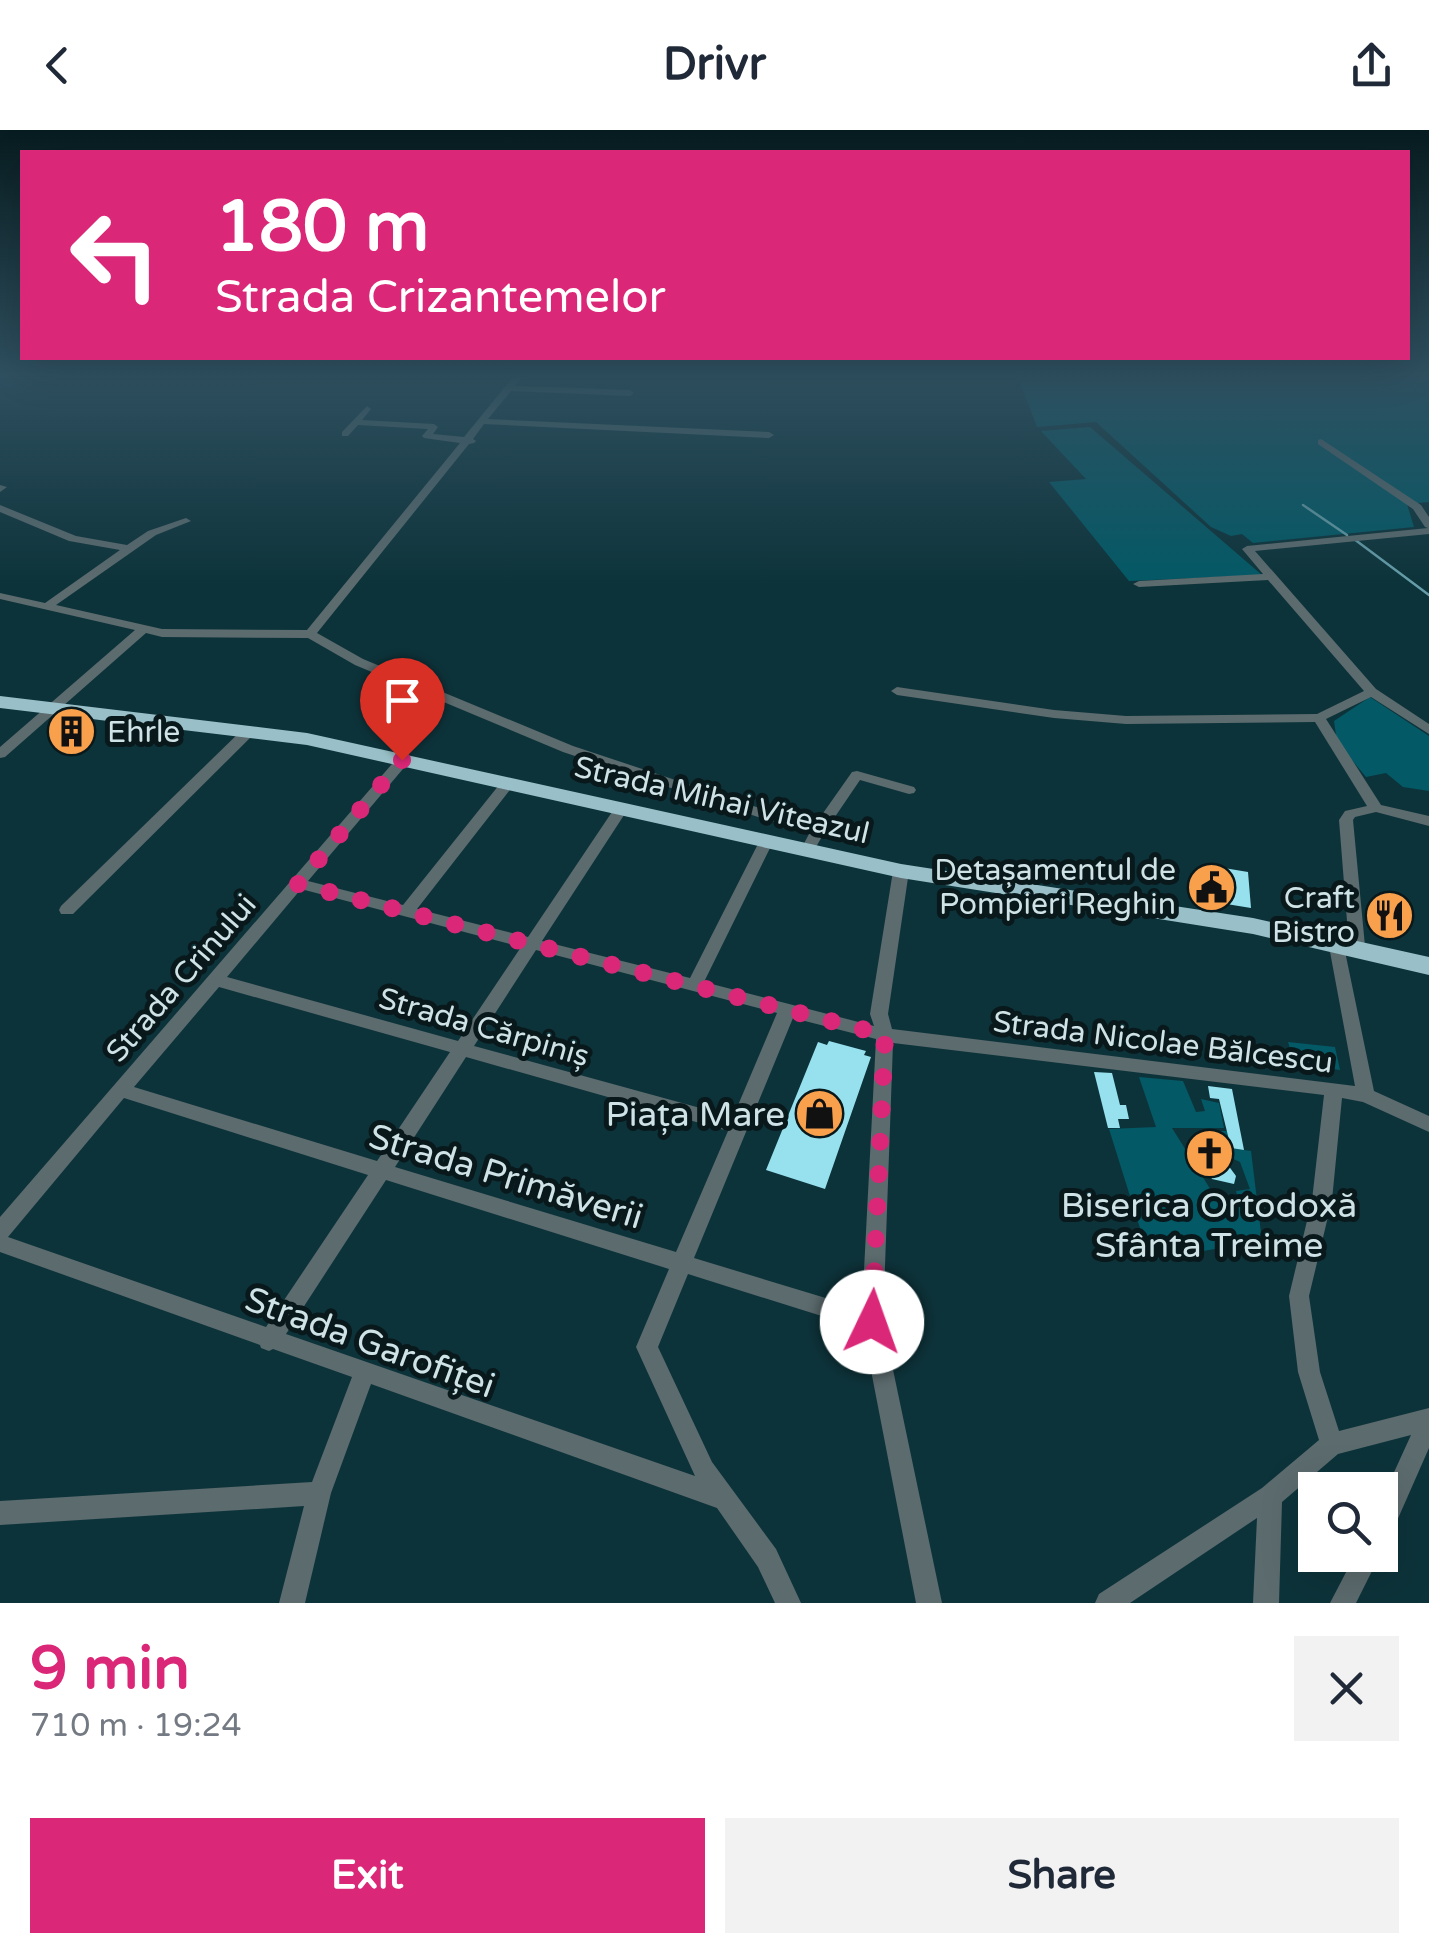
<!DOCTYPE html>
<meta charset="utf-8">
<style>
body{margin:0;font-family:"Varela Round",sans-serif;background:#f2f2f3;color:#1f2937;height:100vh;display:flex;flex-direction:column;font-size:38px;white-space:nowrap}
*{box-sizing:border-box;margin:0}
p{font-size:32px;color:#747a83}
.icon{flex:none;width:55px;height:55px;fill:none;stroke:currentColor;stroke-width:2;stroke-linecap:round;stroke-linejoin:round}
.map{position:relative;height:1473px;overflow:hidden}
.side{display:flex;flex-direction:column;background:#fff;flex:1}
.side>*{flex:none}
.top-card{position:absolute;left:20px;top:20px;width:1390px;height:210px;border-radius:0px;box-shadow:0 10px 40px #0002;background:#db2777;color:#fff;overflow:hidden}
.buttons{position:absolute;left:1298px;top:1342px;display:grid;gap:20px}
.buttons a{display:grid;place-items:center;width:100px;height:100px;border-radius:0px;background:#fff;box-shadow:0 10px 40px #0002;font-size:50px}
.pin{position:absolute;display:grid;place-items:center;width:85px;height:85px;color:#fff;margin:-102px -42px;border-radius:50% 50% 50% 0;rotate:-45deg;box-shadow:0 0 10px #0007}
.pin .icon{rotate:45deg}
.me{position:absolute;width:110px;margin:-55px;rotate:3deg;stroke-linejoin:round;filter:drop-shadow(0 0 8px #0008)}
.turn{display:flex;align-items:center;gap:35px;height:210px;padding:0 30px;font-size:45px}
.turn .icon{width:130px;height:130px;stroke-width:2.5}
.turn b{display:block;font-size:70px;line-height:85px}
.round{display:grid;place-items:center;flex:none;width:105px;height:105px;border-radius:0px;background:#f2f2f3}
.summary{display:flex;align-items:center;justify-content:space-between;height:170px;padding:0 30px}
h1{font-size:60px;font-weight:700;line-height:75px;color:#db2777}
.action{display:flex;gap:20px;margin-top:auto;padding:20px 30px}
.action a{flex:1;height:115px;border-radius:0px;background:#db2777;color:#fff;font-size:40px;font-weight:700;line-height:115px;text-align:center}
.action a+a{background:#f2f2f3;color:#1f2937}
header{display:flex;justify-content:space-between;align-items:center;height:130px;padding:0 30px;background:#fff;font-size:45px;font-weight:700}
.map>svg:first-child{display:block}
.green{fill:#035966}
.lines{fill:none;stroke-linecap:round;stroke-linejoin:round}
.stream{stroke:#659ea9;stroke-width:2.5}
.building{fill:#97e1ef}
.minor{fill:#5c6b6e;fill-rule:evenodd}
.highway{fill:#99c0c8;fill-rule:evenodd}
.route{stroke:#db2777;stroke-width:18;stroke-dasharray:0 32.4}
.labels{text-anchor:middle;stroke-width:10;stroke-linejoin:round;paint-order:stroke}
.poi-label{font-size:30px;fill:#cfe3e7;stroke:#09181b;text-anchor:end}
.street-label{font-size:30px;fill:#cfe3e7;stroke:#09181b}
.near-poi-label{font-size:35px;fill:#cfe3e7;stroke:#09181b;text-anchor:end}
.near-street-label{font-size:35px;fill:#cfe3e7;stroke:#09181b}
</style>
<header><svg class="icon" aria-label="back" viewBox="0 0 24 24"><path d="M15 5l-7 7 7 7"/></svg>Drivr<svg class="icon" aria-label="share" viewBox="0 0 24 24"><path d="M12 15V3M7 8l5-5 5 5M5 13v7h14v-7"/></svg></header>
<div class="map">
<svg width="1429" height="1473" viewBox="0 0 1429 1473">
<rect width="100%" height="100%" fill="#0d333a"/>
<!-- green -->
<g class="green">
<polygon points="1018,247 1429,247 1429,372 1407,374 1414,397 1253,413 1242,404 1231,406 1211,397 1096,292 1037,297"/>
<polygon points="1090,297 1262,445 1129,451 1049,352 1086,349 1041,301"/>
<polygon points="1370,567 1429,606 1429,661 1403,657 1386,643 1366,647 1337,612 1334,591"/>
<polygon points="1288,912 1335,917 1340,940 1295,934"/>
<polygon points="1139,947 1183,951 1196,982 1205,981 1201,969 1219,973 1224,998 1172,998 1214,1065 1237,1065 1236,1061 1250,1059 1240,1032 1229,1027 1209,1001 1228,1001 1231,1018 1251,1021 1262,1111 1150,1130 1109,999 1156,997"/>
</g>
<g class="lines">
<!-- stream -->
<g class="stream">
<polyline points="1303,375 1347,405"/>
<polyline points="1354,409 1429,465"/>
</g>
</g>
<!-- building -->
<g class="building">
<polygon points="1224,738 1248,742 1251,778 1202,770 1202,754 1225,758"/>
<polygon points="1383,768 1397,771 1397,809 1383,806"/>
<polygon points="829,911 866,921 864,925 871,927 825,1059 766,1040 818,912 827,915"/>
<polygon points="1094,942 1112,943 1120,975 1126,975 1129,989 1118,989 1120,998 1108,998"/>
<polygon points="1208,956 1232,959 1244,1020 1231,1018 1219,969 1210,968"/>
<polygon points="1206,1005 1236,1046 1234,1054 1212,1049 1190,1009"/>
</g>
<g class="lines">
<!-- minor -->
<g class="minor">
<polygon points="513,247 522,247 515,256 630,260 634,263 630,266 511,261 488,289 769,302 774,305 769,308 484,294 473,309 476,311 474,313 469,314 317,503 363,529 573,616 814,696 852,642 857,641 914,657 916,660 914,663 909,664 860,650 824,703 812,724 807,726 800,721 809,704 563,622 355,535 308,508 162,507 146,503 5,627 0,628 0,617 135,500 0,469 0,463 45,473 120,420 69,411 0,382 0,375 76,406 127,415 148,401 186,388 191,391 156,405 56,475 162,499 307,500 460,313 424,308 422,306 428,299 358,295 348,306 342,306 342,302 367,276 371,279 362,290 434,294 438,297 433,304 464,307"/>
<polygon points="1321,309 1421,375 1429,387 1429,404 1255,421 1376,559 1429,594 1429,604 1371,567 1326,589 1381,675 1429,686 1429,696 1376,682 1355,687 1353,690 1365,816 1363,820 1351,820 1349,816 1339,690 1345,681 1367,676 1315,592 1126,594 1054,588 897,565 891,561 897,557 1054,580 1126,586 1317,584 1364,561 1268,450 1139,457 1133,454 1139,451 1263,444 1242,419 1247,416 1428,398 1425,397 1413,379 1318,314 1318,310"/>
<polygon points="0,355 7,357 0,362"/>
<polygon points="250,596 257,600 255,603 73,784 61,784 59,780 61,776 245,597"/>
<path d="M403,626L408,627L410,630L408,633L308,751L403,775L503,650H513L515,653L513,656L417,779L528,807L616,676L621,675L628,679L542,811L690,848L759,712L766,707L773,712L704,852L874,896L870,884L893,741L901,736L909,741L888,884L892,899L1355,956L1328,811L1330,807H1342L1374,961L1429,986V1002L1363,972L1342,968L1332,1070L1309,1166L1320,1242L1339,1301L1429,1278V1318L1389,1409L1380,1412V1373L1411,1305L1338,1324L1282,1372L1279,1473H1253L1257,1388L1130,1473H1095L1099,1464L1262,1358L1319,1310L1298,1242L1289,1166L1312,1070L1324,965L893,913L883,1192L942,1473H916L863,1199L688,1144L658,1217L712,1332L776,1419L801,1473H775L758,1437L717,1378L371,1254L331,1363L305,1473H279L304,1376L0,1395V1371L312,1352L352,1247L273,1219L269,1221L261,1218L260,1215L0,1122V1087L398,627ZM301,759L521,817L458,911L227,847ZM536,820L777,883L733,987L474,916ZM219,857L450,922L377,1031L134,957ZM793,888L876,909L862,1179L694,1128ZM466,927L728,1001L676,1122L395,1037ZM124,968L368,1045L266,1197L8,1107ZM386,1050L669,1139L636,1217L695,1346L286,1204Z"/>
<polygon points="1380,1424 1380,1425 1356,1473 1330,1473 1355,1425"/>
</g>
<!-- highway -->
<polygon class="highway" points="0,566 307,603 901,734 1253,788 1429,827 1429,845 1253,804 901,748 307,615 0,578"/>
</g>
<!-- sky -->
<linearGradient id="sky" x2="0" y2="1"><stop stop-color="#071c20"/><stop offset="0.54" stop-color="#2f5060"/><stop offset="1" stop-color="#2f5060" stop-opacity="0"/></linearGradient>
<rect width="1429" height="454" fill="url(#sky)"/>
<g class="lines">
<!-- route -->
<polyline class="route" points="402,630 298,754 885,905 872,1192"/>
</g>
<!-- icons -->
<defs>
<symbol id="building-disc" viewBox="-11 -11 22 22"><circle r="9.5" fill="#f9a04c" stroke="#09181b"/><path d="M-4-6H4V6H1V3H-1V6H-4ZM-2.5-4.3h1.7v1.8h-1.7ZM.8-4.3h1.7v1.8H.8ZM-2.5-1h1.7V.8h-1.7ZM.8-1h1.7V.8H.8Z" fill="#111"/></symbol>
<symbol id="civic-disc" viewBox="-11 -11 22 22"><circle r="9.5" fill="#f9a04c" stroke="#09181b"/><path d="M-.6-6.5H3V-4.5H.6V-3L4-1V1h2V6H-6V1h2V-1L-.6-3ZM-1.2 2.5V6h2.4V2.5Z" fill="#111"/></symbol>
<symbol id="restaurant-disc" viewBox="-11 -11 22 22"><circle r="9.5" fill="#f9a04c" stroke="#09181b"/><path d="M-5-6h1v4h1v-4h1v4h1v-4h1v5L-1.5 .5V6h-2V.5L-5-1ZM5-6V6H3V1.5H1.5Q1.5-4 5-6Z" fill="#111"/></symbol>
<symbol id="shop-disc" viewBox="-11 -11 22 22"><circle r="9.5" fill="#f9a04c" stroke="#09181b"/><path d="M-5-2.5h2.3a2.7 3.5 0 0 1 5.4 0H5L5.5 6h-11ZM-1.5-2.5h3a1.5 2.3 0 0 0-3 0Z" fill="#111"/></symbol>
<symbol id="church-disc" viewBox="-11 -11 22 22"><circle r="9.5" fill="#f9a04c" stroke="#09181b"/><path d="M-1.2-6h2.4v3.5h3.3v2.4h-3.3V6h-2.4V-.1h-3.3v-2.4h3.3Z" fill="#111"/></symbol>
</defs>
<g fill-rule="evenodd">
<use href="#building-disc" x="44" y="574" width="55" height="55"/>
<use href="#civic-disc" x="1184" y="730" width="55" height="55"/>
<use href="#restaurant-disc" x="1362" y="758" width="55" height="55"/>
<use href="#shop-disc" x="792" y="956" width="55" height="55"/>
<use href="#church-disc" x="1182" y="996" width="55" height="55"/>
</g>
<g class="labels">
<!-- poi labels -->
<g class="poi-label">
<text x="107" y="612" text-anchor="start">Ehrle</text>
<text x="1176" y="750">Detașamentul de<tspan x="1176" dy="34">Pompieri Reghin</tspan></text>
<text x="1355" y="778">Craft<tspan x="1355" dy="34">Bistro</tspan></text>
</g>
<!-- street labels -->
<g class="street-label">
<text transform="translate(722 670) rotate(13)" y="10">Strada Mihai Viteazul</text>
<text transform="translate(181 848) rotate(-49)" y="10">Strada Crinului</text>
<text transform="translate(484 897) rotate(16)" y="10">Strada Cărpiniș</text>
<text transform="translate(1163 912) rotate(7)" y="10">Strada Nicolae Bălcescu</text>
</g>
<!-- near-poi labels -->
<g class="near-poi-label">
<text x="785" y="996">Piața Mare</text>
<text x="1209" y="1087" text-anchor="middle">Biserica Ortodoxă<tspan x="1209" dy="40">Sfânta Treime</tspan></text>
</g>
<!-- near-street labels -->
<g class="near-street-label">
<text transform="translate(506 1046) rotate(17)" y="12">Strada Primăverii</text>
<text transform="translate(370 1212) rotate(20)" y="12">Strada Garofiței</text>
</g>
</g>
</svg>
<div class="buttons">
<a><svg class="icon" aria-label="search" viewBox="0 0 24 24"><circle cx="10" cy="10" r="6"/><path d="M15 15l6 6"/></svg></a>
</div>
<div class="pin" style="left:402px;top:630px;background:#d93025"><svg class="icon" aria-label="arrive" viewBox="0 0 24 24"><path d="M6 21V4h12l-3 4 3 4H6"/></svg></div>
<svg class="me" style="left:872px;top:1192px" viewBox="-20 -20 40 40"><circle r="19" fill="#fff"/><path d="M0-13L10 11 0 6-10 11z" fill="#db2777"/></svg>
<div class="top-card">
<div class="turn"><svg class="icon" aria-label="left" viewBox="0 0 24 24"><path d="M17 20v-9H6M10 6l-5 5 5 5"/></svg><div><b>180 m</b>Strada Crizantemelor</div></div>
</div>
</div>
<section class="side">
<div class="summary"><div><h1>9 min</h1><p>710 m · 19:24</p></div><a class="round"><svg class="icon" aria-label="close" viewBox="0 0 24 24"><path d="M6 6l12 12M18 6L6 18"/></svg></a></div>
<div class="action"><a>Exit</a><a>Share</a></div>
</section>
